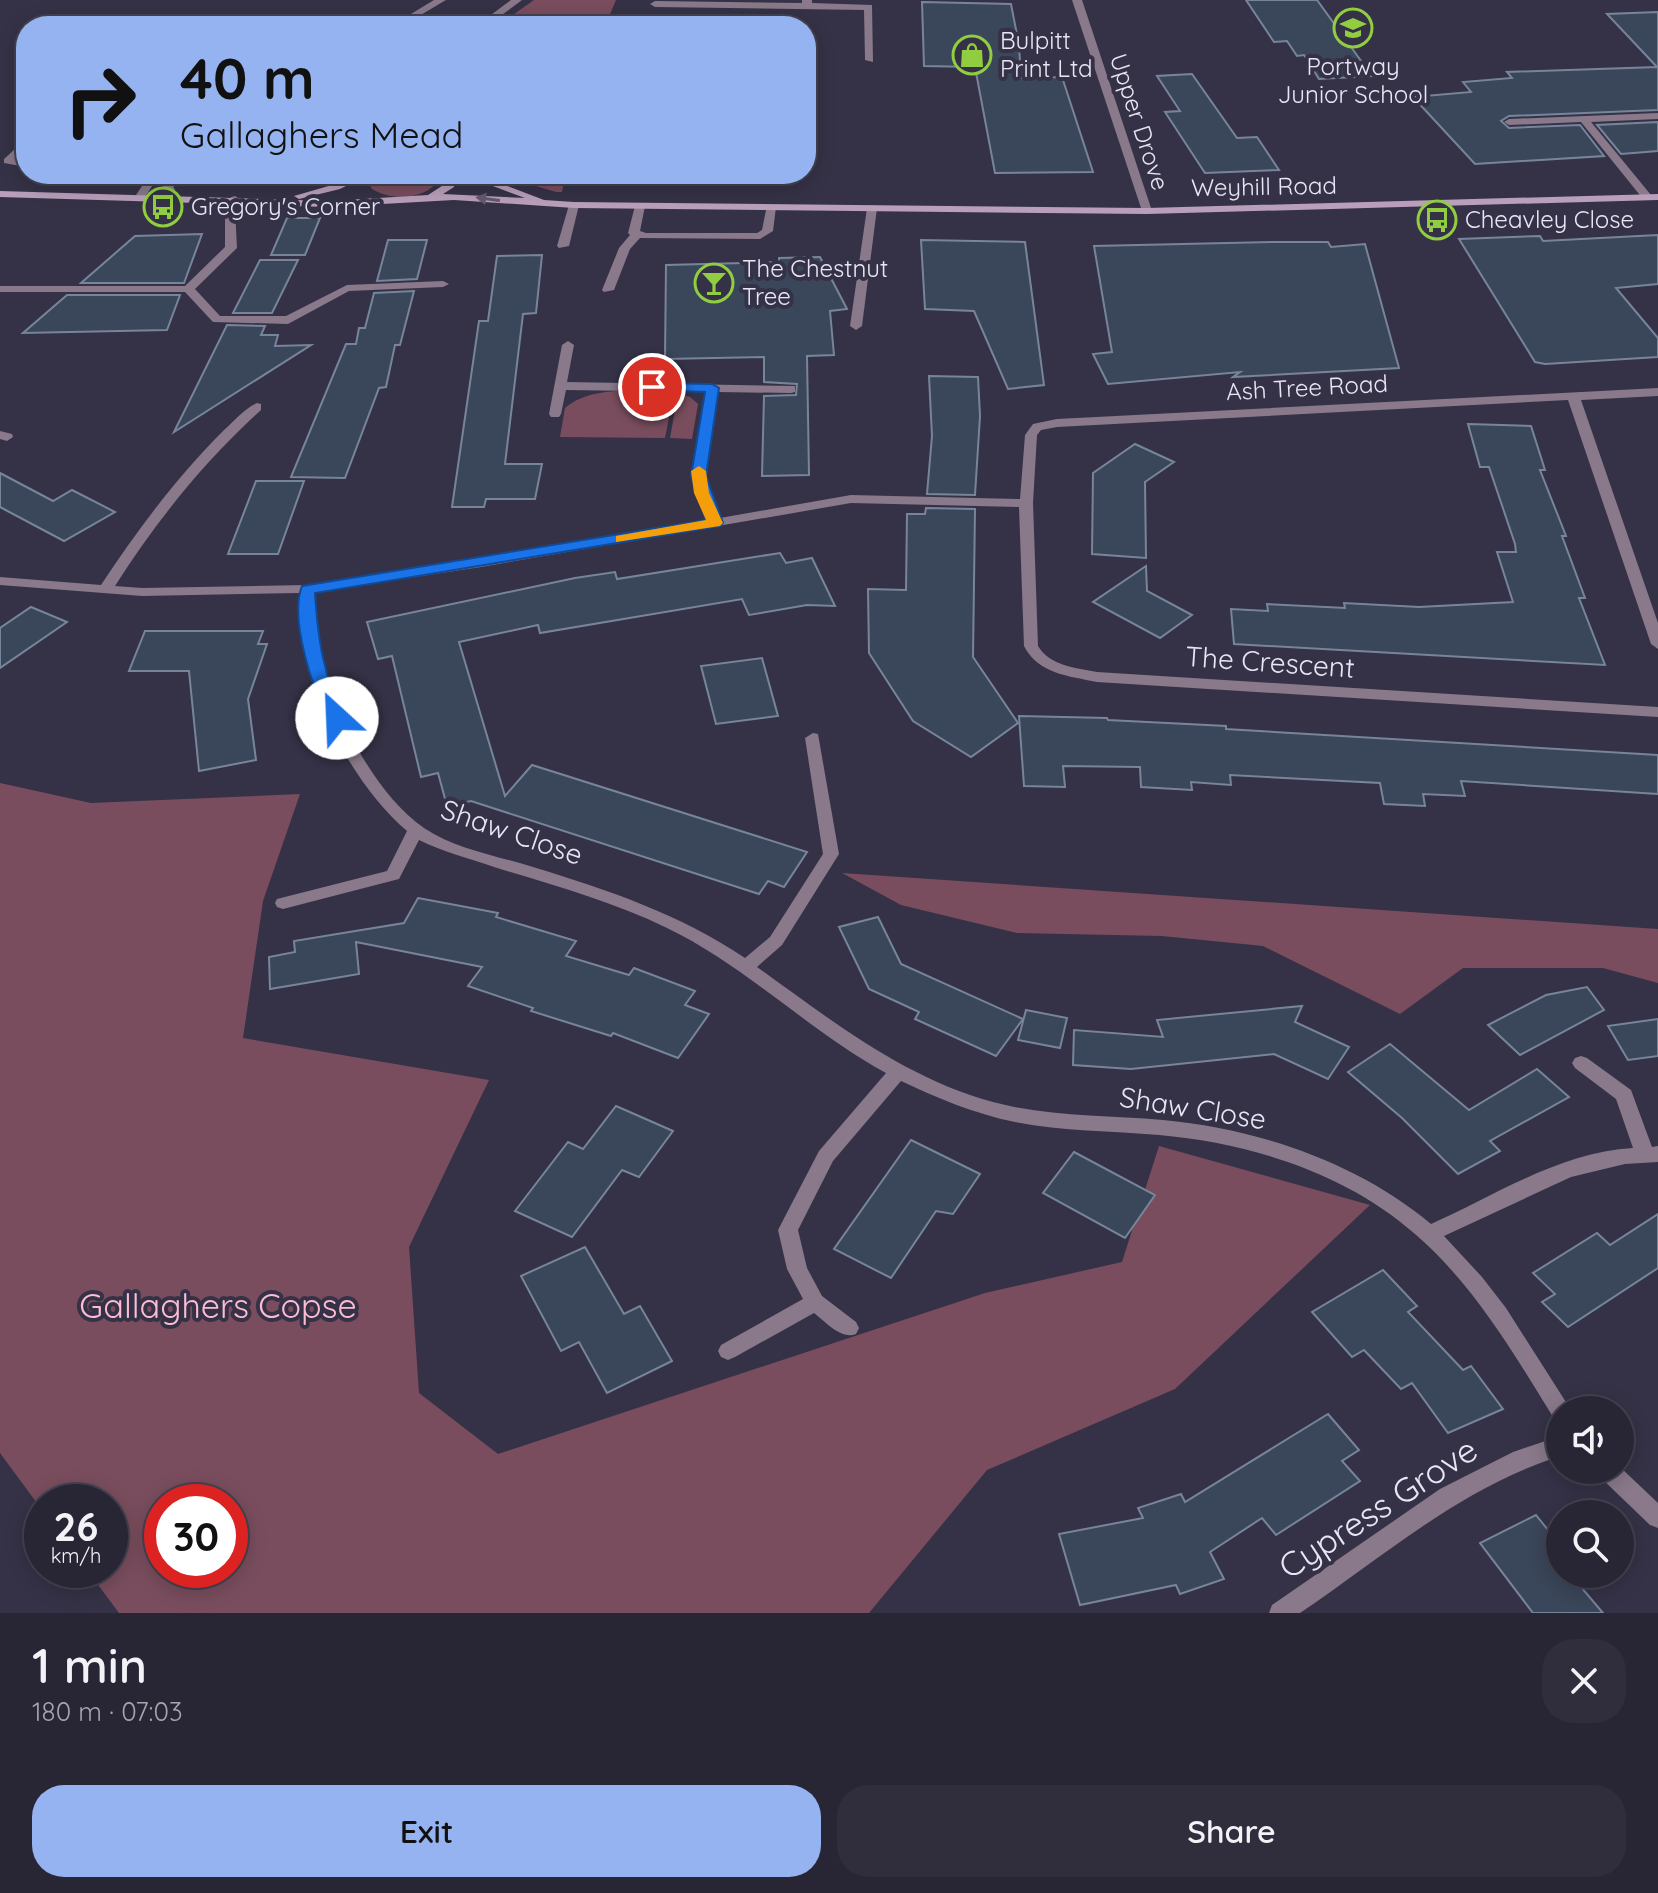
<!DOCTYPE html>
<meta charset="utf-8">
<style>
body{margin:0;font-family:Quicksand,sans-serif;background:#302e3d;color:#f1f3f6;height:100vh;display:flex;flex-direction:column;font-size:30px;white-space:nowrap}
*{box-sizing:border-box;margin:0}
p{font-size:26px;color:#a5a5ad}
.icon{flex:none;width:44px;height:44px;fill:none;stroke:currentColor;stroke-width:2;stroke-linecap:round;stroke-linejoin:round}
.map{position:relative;height:1613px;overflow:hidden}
.sheet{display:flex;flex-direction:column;background:#282635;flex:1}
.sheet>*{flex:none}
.banner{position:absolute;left:16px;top:16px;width:800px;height:168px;border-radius:32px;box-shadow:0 4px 20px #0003,0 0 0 2px #444350;background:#95b2f1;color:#111;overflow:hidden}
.tools{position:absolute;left:1546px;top:1396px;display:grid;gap:16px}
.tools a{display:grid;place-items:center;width:88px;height:88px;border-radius:50%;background:#282635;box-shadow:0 4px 20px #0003,0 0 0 2px #444350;font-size:40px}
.speed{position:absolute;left:24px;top:1484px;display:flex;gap:16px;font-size:40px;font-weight:700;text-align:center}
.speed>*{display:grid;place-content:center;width:104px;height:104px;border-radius:50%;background:#282635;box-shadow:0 4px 20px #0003,0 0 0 2px #444350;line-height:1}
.speed small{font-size:20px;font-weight:400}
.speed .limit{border:12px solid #d22;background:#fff;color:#111}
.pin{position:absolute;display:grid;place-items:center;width:68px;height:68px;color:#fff;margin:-34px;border:4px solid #fff;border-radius:50%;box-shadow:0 2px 8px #0007}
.me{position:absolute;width:88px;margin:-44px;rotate:335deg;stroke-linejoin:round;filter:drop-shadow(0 0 6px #0008)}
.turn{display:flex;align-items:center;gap:28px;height:168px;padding:0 32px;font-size:36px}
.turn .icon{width:104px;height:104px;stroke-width:2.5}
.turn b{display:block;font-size:56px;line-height:68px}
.round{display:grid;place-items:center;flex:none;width:84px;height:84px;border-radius:32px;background:#302e3d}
.summary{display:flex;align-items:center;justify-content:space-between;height:136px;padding:0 32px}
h1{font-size:48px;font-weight:600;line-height:60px}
.primary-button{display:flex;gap:16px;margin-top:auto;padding:16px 32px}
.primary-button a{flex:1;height:92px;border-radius:32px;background:#95b2f1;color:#111;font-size:32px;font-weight:600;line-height:92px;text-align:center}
.primary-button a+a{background:#302e3d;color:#f1f3f6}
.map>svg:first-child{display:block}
.green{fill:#794d5d;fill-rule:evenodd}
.building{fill:#3a4659;stroke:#77859b;stroke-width:2}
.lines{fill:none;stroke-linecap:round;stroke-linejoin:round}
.service{fill:#89798a;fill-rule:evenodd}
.minor{fill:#89798a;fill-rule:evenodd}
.secondary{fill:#b99fba;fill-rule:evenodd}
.oneway{fill:#63586f}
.route{fill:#1a73e8;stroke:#114b97;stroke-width:2}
.slow{fill:#f59e0b}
.labels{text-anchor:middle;stroke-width:8;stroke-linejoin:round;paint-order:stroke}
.far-poi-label{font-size:24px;fill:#e8e6f4;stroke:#353247;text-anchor:start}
.far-street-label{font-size:24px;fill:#e8e6f4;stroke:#353247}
.street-label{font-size:28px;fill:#e8e6f4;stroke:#353247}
.near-park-label{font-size:34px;fill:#fdbcd2;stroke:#353247}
.near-street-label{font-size:34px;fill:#e8e6f4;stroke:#353247}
</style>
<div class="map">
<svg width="1658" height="1613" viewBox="0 0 1658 1613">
<rect width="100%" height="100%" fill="#353247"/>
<!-- green -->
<g class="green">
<polygon points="534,0 616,0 605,26 497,26"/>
<path d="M375,174H438L439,180C425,200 391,201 372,189L369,183Z"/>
<polygon points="495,174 565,174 562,192 556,192"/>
<path d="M674,392L665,438L560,437L565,408C593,384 640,392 674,392Z"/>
<polygon points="678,393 690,397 698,404 692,439 670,438"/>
<path d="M0,783L91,803L300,794L263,901L243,1038L489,1080L409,1247L419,1393L498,1454L985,1293L1122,1262L1159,1146L1370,1205L1175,1389L987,1470L869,1613H119L87,1570H110V1502H42V1510L0,1453ZM162,1502H230V1570H162Z"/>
<polygon points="842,873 1658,929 1658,983 1603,968 1463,968 1400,1014 1263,946 1162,936 1017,933 901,905"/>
</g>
<!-- building -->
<g class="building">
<polygon points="1246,0 1317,0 1372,76 1319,79 1304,55 1297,56 1287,41 1274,42"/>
<polygon points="922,2 1011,4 1019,45 1021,78 1062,77 1093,172 995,173 975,67 924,66"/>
<polygon points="1658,12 1658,110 1509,116 1501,121 1509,128 1580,125 1604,156 1475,164 1413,97 1471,92 1463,82 1512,78 1507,72 1657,67 1607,14"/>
<polygon points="1192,74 1237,138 1257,137 1279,170 1205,173 1165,112 1180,111 1157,76"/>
<polygon points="1658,122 1658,151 1621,154 1597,125"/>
<polygon points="287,218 320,218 305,255 271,255"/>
<polygon points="202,234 184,283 81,283 135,236"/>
<polygon points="1658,235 1658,284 1616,288 1658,338 1658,357 1545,364 1535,362 1459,239 1540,236 1543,241"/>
<polygon points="388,240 427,240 417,279 377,281"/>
<polygon points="921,240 1025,242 1044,385 1008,389 974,311 925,309"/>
<polygon points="1272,242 1328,242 1331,247 1365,244 1399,368 1233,377 1240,372 1108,384 1093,354 1112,352 1094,246"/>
<polygon points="542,255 536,313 523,314 505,464 542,464 535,499 486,499 484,507 452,507 479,321 488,321 497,256"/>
<polygon points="820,257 847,309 830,311 834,355 807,356 809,475 762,476 764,396 796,395 797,384 764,382 764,357 665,359 666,265 779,262 779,258"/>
<polygon points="260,260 298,260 272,313 233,313"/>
<polygon points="414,291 400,345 395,345 386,387 379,388 345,478 291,477 346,344 356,344 359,328 365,328 374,293"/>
<polygon points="67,295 180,295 167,330 23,333"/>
<polygon points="227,325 265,326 261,335 278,335 275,346 311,345 174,432"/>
<polygon points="929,376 978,377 980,416 975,495 927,494 932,436"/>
<polygon points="1468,424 1531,426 1545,470 1540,470 1566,536 1562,536 1585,598 1579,598 1605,665 1234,644 1231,609 1268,611 1267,604 1345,608 1344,603 1419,607 1513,602 1497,552 1516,552 1515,544 1489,467 1480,467"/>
<polygon points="1135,444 1174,462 1145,482 1146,558 1092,554 1093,473"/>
<polygon points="0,473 53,501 72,490 115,512 64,541 0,507"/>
<polygon points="256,481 304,481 278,554 228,554"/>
<polygon points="926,508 975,509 973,657 1018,723 971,757 913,721 869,653 868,589 906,590 907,514 925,514"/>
<polygon points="780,553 786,563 812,558 835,606 807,605 749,615 742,599 540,633 538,625 459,642 505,796 532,765 807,852 784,887 768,881 759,894 471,801 447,806 438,773 421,777 392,656 378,659 367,622 575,578 615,572 617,579"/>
<polygon points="1146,566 1147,591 1192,615 1160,638 1093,602"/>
<polygon points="31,607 67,622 0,668 0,628"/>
<polygon points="145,631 263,631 258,644 267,644 248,699 256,760 199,771 189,671 129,671"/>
<polygon points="762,658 778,716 716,724 701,666"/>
<polygon points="1019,716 1107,718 1108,720 1226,726 1226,729 1658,755 1658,794 1461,781 1465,796 1423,794 1425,806 1384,804 1380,783 1230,775 1231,785 1191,782 1192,790 1141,787 1140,767 1063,766 1065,787 1024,786"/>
<polygon points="418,898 498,913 496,917 576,941 566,956 629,975 634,968 695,991 685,1005 709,1014 678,1058 613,1033 611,1036 531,1011 533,1008 468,986 482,967 356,942 359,974 270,989 269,957 295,952 294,941 404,923"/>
<polygon points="878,917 901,964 1023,1019 996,1056 915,1019 919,1012 869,989 839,927"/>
<polygon points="1587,987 1604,1010 1520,1055 1488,1025 1546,995"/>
<polygon points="1302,1006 1295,1022 1349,1047 1328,1079 1274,1054 1131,1069 1073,1065 1074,1030 1163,1037 1157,1020"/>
<polygon points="1026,1010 1067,1018 1060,1048 1018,1040"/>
<polygon points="1658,1019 1658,1056 1628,1060 1608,1026"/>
<polygon points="1390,1044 1469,1110 1537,1069 1569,1097 1490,1141 1500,1151 1458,1174 1402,1118 1348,1072"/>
<polygon points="616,1106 673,1131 639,1177 622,1170 572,1237 515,1211 568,1142 583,1149"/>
<polygon points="911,1140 980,1174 953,1214 936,1211 891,1278 834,1249"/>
<polygon points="1074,1152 1155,1195 1125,1238 1043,1193"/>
<polygon points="1658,1214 1658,1268 1568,1327 1542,1302 1555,1294 1533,1273 1597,1233 1610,1245"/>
<polygon points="585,1247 624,1314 640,1306 672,1361 607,1393 579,1342 561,1351 521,1276"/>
<polygon points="1383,1270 1417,1306 1408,1312 1463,1370 1471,1366 1503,1409 1448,1433 1412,1383 1401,1389 1364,1350 1352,1357 1312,1312"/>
<polygon points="1328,1414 1359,1450 1342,1461 1360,1481 1276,1535 1262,1518 1210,1552 1224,1579 1180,1594 1176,1585 1080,1605 1059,1534 1143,1518 1138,1508 1181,1494 1185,1502"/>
<polygon points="1536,1515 1560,1545 1560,1574 1570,1574 1603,1613 1533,1613 1480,1543"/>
</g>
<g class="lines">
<!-- service -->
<g class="service">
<polygon points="434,0 446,0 409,22 401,20"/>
<polygon points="802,0 812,0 812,3 872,5 873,62 865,60 864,10 655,7 650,4 655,1 802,3"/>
<polygon points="26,139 26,148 16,159 26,161 26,167 4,163 4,159"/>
<polygon points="150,174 160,174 143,200 135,200 134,198"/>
<polygon points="166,174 176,174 173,185 178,198 177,200 168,198 163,185"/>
<polygon points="640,203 645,206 640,231 646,233 757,233 762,230 767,205 776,207 773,231 760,239 640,238 630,249 614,290 604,292 602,290 619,248 630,235 628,233 635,206"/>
</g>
<!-- minor -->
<g class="minor">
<polygon points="511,0 522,0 487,26 476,26"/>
<polygon points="1072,0 1082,0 1152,211 1151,213 1142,211"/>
<polygon points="1658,113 1658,119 1591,122 1651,195 1651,199 1643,199 1581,122 1509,125 1504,122 1509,119"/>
<polygon points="235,196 240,199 235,209 237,248 195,289 220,316 286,316 347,285 443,281 449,284 443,287 349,291 288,324 213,322 185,292 0,292 0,286 185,286 225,247 225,209 231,197"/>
<polygon points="574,202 579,205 569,246 559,248 557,246 569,205"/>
<polygon points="872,205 877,208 862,326 856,330 850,326 867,208"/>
<path d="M568,341L574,345L567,382L795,386V392L791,393L718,392L705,476L720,518L851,495L1020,499L1025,435L1033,424L1057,419L1658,388V396L1581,400L1658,623V649L1651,644L1568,400L1057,427L1041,430L1037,435L1033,503L1038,646C1050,666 1076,668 1097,672L1658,707V717L1097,682C1069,676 1038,674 1024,646L1019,507L851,503L481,567L314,592C315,610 314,629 318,647C330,706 373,793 424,828C455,849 498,856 533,867C608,890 680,914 745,958L770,937L823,854L805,738L813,733L818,734L839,854L782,945L757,967C831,1020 904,1078 993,1102C1049,1117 1106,1115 1163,1120C1258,1129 1357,1162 1431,1224C1496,1195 1560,1152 1633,1148L1616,1099L1575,1068L1572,1063L1575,1058L1581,1056L1587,1058L1631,1090L1652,1147L1658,1146V1162L1625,1164L1571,1177L1444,1236L1482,1277L1506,1308L1571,1410H1560V1420L1553,1417C1513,1352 1473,1284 1415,1234C1346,1173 1250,1143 1159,1135C1111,1131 1062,1131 1015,1122C975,1114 937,1098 901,1081L833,1161L798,1230L807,1268L822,1296L856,1322L859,1328L856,1334C841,1340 826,1322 814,1313L735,1357L728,1360L721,1357L718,1351L721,1345L803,1299L787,1269L778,1230L819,1151L886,1073C809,1031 746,966 667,928C612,901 552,885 494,867C469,858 443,852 419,840L399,879L283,909L277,907L275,903L277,899L387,871L407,831C358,790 313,707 302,643C300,627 301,610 300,593L142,596L0,585V577L101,585C138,529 177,477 224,430C234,421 245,408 257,403L261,404V410C204,462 157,520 115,586L142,588L307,585L481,559L707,520L691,476L705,392L566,390L561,414L559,417H551L549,414L562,345Z"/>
<polygon points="0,431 12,434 13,437 7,441 0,439"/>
<path d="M1560,1436V1456C1459,1489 1386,1555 1300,1613H1269L1272,1605L1440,1489L1513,1452Z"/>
<polygon points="1620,1467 1658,1503 1658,1528 1650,1525 1600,1477 1597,1470 1620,1470"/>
</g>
<!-- secondary -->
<g class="secondary">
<polygon points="356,174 370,174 340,189 299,199 294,196 332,185"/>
<polygon points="447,174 457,174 454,187 443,194 525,198 461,174 476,174 544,200 574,202 1147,208 1658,194 1658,200 1147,214 574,208 454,200 328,207 0,197 0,191 328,201 428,195 445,184"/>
</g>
</g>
<!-- one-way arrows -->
<defs><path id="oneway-solid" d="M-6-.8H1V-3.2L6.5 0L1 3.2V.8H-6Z" transform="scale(2)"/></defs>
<use class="oneway" href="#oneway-solid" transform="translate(488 199) rotate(-172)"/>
<!-- route -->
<path class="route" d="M652,383L712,384L719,388L706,476L723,523L720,526L315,593C318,640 323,676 345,718L343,722H331C313,692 289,619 302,586L706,520L691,476L705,392L647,390V384Z"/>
<!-- slow -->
<polygon class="slow" points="699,466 706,471 709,493 723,523 720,526 616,542 616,536 706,520 694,493 691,471"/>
<!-- icons -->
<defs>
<symbol id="school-ring" viewBox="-11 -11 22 22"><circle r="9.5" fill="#353247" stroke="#91cd40" stroke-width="1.5"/><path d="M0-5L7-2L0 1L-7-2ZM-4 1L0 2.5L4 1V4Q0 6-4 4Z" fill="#91cd40"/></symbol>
<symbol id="shop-ring" viewBox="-11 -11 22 22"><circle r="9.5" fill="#353247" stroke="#91cd40" stroke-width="1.5"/><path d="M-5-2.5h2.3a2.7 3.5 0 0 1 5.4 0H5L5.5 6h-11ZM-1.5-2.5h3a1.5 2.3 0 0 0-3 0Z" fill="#91cd40"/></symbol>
<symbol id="bus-ring" viewBox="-11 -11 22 22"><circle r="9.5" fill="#353247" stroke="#91cd40" stroke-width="1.5"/><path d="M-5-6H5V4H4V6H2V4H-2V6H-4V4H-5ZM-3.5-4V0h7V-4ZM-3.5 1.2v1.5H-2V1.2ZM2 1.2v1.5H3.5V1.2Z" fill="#91cd40"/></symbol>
<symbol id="bar-ring" viewBox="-11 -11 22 22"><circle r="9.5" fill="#353247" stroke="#91cd40" stroke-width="1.5"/><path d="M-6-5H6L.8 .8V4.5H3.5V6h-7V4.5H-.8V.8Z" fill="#91cd40"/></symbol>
</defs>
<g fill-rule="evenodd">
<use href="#school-ring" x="1331" y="6" width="44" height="44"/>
<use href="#shop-ring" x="950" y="33" width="44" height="44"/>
<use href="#bus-ring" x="141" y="185" width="44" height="44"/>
<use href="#bus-ring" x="1415" y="198" width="44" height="44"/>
<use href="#bar-ring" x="692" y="261" width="44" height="44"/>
</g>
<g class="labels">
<!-- far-poi labels -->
<g class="far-poi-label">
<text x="1000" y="49">Bulpitt<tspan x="1000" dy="28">Print Ltd</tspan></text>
<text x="1353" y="75" text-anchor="middle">Portway<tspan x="1353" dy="28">Junior School</tspan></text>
<text x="191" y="215">Gregory's Corner</text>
<text x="1465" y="228">Cheavley Close</text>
<text x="742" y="277">The Chestnut<tspan x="742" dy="28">Tree</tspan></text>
</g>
<!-- far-street labels -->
<g class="far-street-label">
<text transform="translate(1139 122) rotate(72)" y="8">Upper Drove</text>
<text transform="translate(1264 187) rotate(-1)" y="8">Weyhill Road</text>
<text transform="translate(1307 388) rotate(-3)" y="8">Ash Tree Road</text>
</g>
<!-- street labels -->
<g class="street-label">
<text transform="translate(1270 662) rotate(4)" y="10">The Crescent</text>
<text transform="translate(512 832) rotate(19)" y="10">Shaw Close</text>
<text transform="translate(1193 1108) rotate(9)" y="10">Shaw Close</text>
</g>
<!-- near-park labels -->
<g class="near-park-label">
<text x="218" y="1318">Gallaghers Copse</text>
</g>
<!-- near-street labels -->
<g class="near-street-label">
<text transform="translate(1378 1508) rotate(-33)" y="12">Cypress Grove</text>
</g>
</g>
</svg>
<div class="tools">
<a><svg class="icon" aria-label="sound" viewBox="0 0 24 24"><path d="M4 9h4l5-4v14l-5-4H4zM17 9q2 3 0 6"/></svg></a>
<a><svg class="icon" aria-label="search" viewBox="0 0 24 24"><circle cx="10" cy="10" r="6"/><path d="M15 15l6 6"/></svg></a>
</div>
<div class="speed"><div>26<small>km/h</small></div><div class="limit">30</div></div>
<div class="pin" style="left:652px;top:387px;background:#d93025"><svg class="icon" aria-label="arrive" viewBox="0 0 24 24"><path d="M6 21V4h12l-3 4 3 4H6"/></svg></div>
<svg class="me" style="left:337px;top:718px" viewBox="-20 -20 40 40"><circle r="19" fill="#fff"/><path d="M0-13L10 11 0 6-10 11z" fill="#1a73e8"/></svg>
<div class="banner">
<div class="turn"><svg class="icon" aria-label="right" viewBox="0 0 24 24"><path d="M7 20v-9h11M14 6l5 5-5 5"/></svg><div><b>40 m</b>Gallaghers Mead</div></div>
</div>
</div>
<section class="sheet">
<div class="summary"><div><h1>1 min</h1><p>180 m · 07:03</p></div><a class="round"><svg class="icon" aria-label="close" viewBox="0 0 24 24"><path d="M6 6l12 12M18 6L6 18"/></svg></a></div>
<div class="primary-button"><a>Exit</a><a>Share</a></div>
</section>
